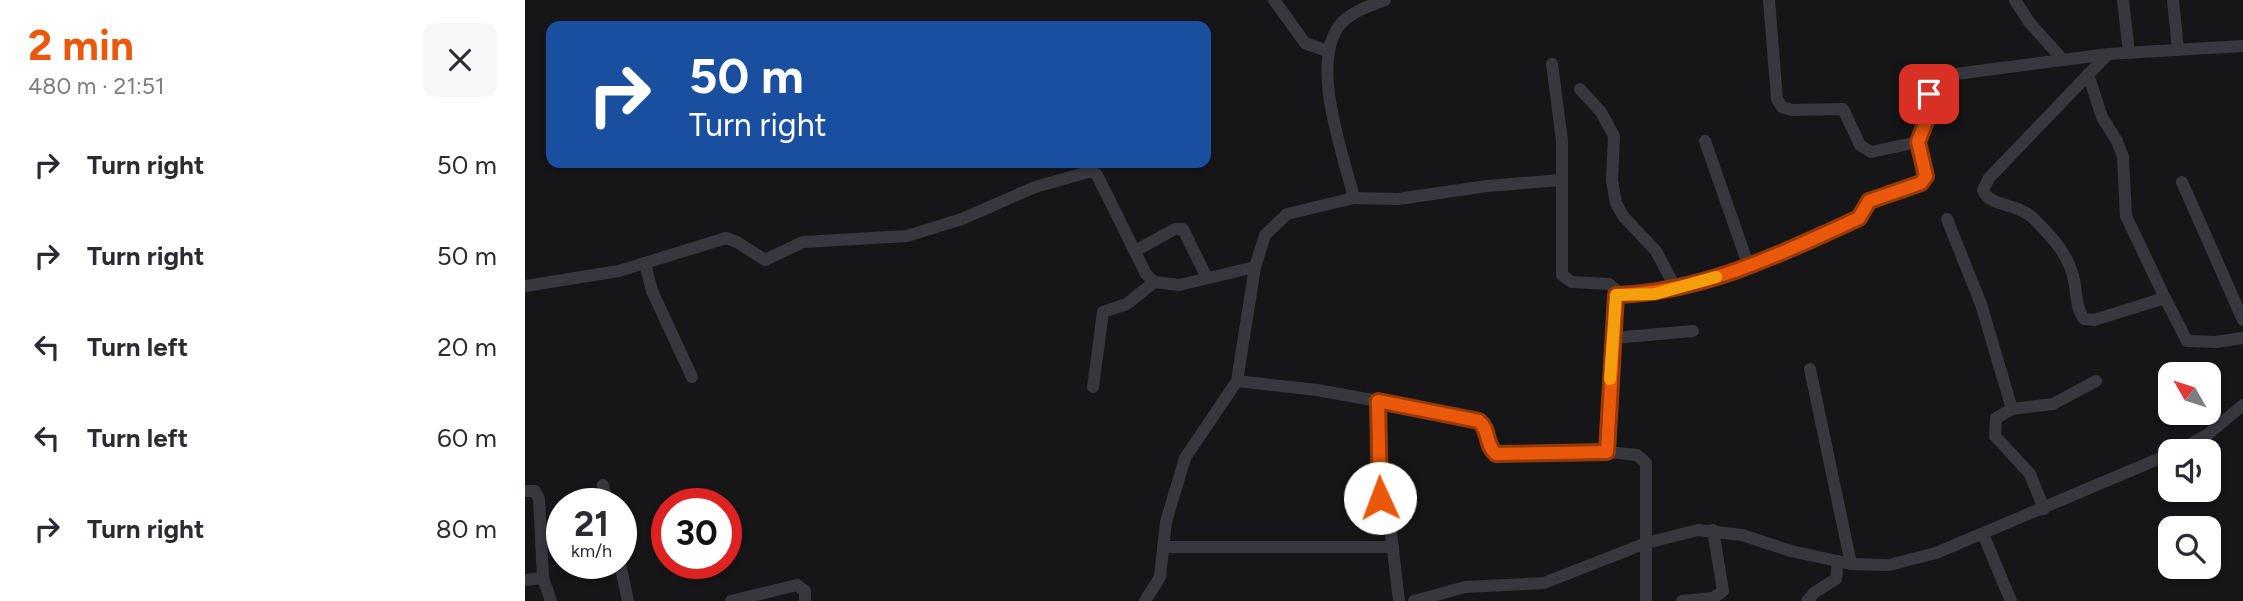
<!DOCTYPE html>
<meta charset="utf-8">
<style>
body{margin:0;font-family:Figtree,sans-serif;background:#f7f7f7;color:#2b2b33;height:100vh;display:flex;flex-direction:column;font-size:26px;white-space:nowrap}
*{box-sizing:border-box;margin:0}
p{font-size:23px;color:#7c7c81}
.icon{flex:none;width:38px;height:38px;fill:none;stroke:currentColor;stroke-width:2;stroke-linecap:round;stroke-linejoin:round}
.map{position:relative;flex:1;overflow:hidden}
.drawer{display:flex;flex-direction:column;background:#fff;width:525px}
.drawer>*{flex:none}
.guide{position:absolute;left:21px;top:21px;width:665px;height:147px;border-radius:14px;box-shadow:0 2px 5px #0004;background:#1a4fa0;color:#fff;overflow:hidden}
.needle{width:46px;rotate:309deg}
.buttons{position:absolute;left:1633px;top:362px;display:grid;gap:14px}
.buttons a{display:grid;place-items:center;width:63px;height:63px;border-radius:14px;background:#fff;box-shadow:0 2px 5px #0004;font-size:35px}
.speed{position:absolute;left:21px;top:488px;display:flex;gap:14px;font-size:35px;font-weight:700;text-align:center}
.speed>*{display:grid;place-content:center;width:91px;height:91px;border-radius:50%;background:#fff;box-shadow:0 2px 5px #0004;line-height:1}
.speed small{font-size:18px;font-weight:400}
.speed .limit{border:10px solid #d22;background:#fff;color:#111}
.pin{position:absolute;display:grid;place-items:center;width:60px;height:60px;color:#fff;margin:-30px;border-radius:14px;box-shadow:0 4px 10px #0006}
.me{position:absolute;width:77px;margin:-38px;rotate:358deg;stroke-linejoin:round;filter:drop-shadow(0 0 5px #0008)}
.turn{display:flex;align-items:center;gap:24px;height:147px;padding:0 28px;font-size:32px}
.turn .icon{width:91px;height:91px;stroke-width:2.5}
.turn b{display:block;font-size:49px;line-height:60px}
.round{display:grid;place-items:center;flex:none;width:74px;height:74px;border-radius:14px;background:#f7f7f7}
.head{display:flex;align-items:center;justify-content:space-between;height:119px;padding:0 28px}
h1{font-size:42px;font-weight:700;line-height:52px;color:#ea580c}
ul{padding:0;list-style:none}
li{display:flex;align-items:center;gap:21px;height:91px;padding:0 28px}
li div{flex:1}
li b{display:block;font-size:26px}
li em{font-style:normal}
main{display:flex;flex:1;min-height:0}
.map>svg:first-child{display:block}
.lines{fill:none;stroke-linecap:round;stroke-linejoin:round}
.minor{stroke:#37383d;stroke-width:12}
.route-casing{stroke:#983908;stroke-width:18}
.route{stroke:#ea580c;stroke-width:12}
.slow{stroke:#f59e0b;stroke-width:12}
</style>
<main>
<section class="drawer">
<div class="head"><div><h1>2 min</h1><p>480 m · 21:51</p></div><a class="round"><svg class="icon" aria-label="close" viewBox="0 0 24 24"><path d="M6 6l12 12M18 6L6 18"/></svg></a></div>
<ul>
<li><svg class="icon" aria-label="right" viewBox="0 0 24 24"><path d="M7 20v-9h11M14 6l5 5-5 5"/></svg><div><b>Turn right</b></div><em>50 m</em></li>
<li><svg class="icon" aria-label="right" viewBox="0 0 24 24"><path d="M7 20v-9h11M14 6l5 5-5 5"/></svg><div><b>Turn right</b></div><em>50 m</em></li>
<li><svg class="icon" aria-label="left" viewBox="0 0 24 24"><path d="M17 20v-9H6M10 6l-5 5 5 5"/></svg><div><b>Turn left</b></div><em>20 m</em></li>
<li><svg class="icon" aria-label="left" viewBox="0 0 24 24"><path d="M17 20v-9H6M10 6l-5 5 5 5"/></svg><div><b>Turn left</b></div><em>60 m</em></li>
<li><svg class="icon" aria-label="right" viewBox="0 0 24 24"><path d="M7 20v-9h11M14 6l5 5-5 5"/></svg><div><b>Turn right</b></div><em>80 m</em></li>
</ul>
</section>
<div class="map">
<svg width="1718" height="601" viewBox="0 0 1718 601">
<rect width="100%" height="100%" fill="#161618"/>
<g class="lines">
<!-- minor -->
<g class="minor">
<polyline points="749,0 780,43 802,51"/>
<polyline points="1244,0 1252,99 1257,107 1267,110 1318,109 1335,145 1346,152 1393,142"/>
<polyline points="1490,0 1504,22 1538,60"/>
<polyline points="1598,0 1604,53"/>
<polyline points="1648,0 1653,50"/>
<path d="M1583,54L1464,178L1458,190C1464,207 1493,203 1508,218C1525,235 1542,252 1548,276C1552,290 1550,307 1559,319L1569,320L1640,298L1662,341L1691,342L1718,338"/>
<polyline points="1027,64 1037,141 1037,275 1047,282 1084,284 1090,289 1082,452 1112,455 1121,463 1121,601"/>
<polyline points="1563,74 1577,117 1592,141 1598,157 1601,216 1640,298"/>
<polyline points="1055,89 1076,112 1089,136 1087,181 1091,203 1098,216 1131,251 1151,289"/>
<polyline points="1180,141 1224,267"/>
<polyline points="1657,182 1718,320"/>
<polyline points="829,198 873,199 962,186 1037,180"/>
<polyline points="1422,219 1456,304 1487,409"/>
<polyline points="610,251 650,229 658,229 682,278"/>
<polyline points="120,263 127,291 167,377"/>
<polyline points="0,286 94,271 201,238 212,242 240,260 278,242 382,236 437,219 510,187 567,171 572,175 621,274 629,282 654,285 730,267"/>
<path d="M1091,295C1178,293 1256,254 1334,218L1344,201L1396,183L1401,176L1393,142L1403,116L1405,88L1416,76L1583,54L1718,46"/>
<polyline points="1088,338 1168,331"/>
<polyline points="1285,369 1326,564"/>
<polyline points="712,381 792,390 947,418 959,425 965,448 971,454 1082,452"/>
<polyline points="568,387 578,312 602,304 629,282"/>
<polyline points="853,401 854,491 866,533 874,601"/>
<polyline points="1650,452 1682,435 1718,405"/>
<polyline points="78,485 82,504"/>
<polyline points="0,491 10,491 14,499 18,578"/>
<polyline points="1519,509 1505,474 1470,436 1471,418 1487,409 1528,404 1571,381"/>
<polyline points="1458,534 1486,601"/>
<polyline points="638,547 868,547"/>
<polyline points="95,564 103,601"/>
<polyline points="0,580 18,578 26,601"/>
<polyline points="206,601 272,585 280,591 280,601"/>
<path d="M620,601L635,577L641,522L660,458L712,381L730,267L740,235L762,214L829,198C818,153 785,66 814,26C824,12 845,6 860,0"/>
<polyline points="889,601 940,587 1019,583 1121,543 1173,530 1217,535 1266,551 1326,564 1364,565 1411,553 1645,454"/>
<polyline points="1157,601 1188,598 1198,591 1188,530"/>
<polyline points="1282,601 1290,592 1311,579 1313,561"/>
</g>
</g>
<g class="lines">
<defs>
<path id="route" d="M855,498L853,401L954,421C965,430 960,445 971,454L1082,452L1091,295C1178,292 1256,254 1334,218L1344,201L1396,183L1401,176L1393,142L1403,116L1404,94"/>
</defs>
<!-- route casing -->
<use href="#route" class="route-casing"/>
<!-- route -->
<use href="#route" class="route"/>
<!-- slow -->
<polyline class="slow" points="1085,379 1091,295 1130,294 1191,277"/>
</g>
</svg>
<div class="buttons">
<a><svg class="needle" viewBox="-14 -14 28 28"><path d="M0-13l5 13h-10z" fill="#e53935"/><path d="M0 13l5-13h-10z" fill="#7c7c81"/></svg></a>
<a><svg class="icon" aria-label="sound" viewBox="0 0 24 24"><path d="M4 9h4l5-4v14l-5-4H4zM17 9q2 3 0 6"/></svg></a>
<a><svg class="icon" aria-label="search" viewBox="0 0 24 24"><circle cx="10" cy="10" r="6"/><path d="M15 15l6 6"/></svg></a>
</div>
<div class="speed"><div>21<small>km/h</small></div><div class="limit">30</div></div>
<div class="pin" style="left:1404px;top:94px;background:#d93025"><svg class="icon" aria-label="arrive" viewBox="0 0 24 24"><path d="M6 21V4h12l-3 4 3 4H6"/></svg></div>
<svg class="me" style="left:855px;top:498px" viewBox="-20 -20 40 40"><circle r="19" fill="#fff"/><path d="M0-13L10 11 0 6-10 11z" fill="#ea580c"/></svg>
<div class="guide">
<div class="turn"><svg class="icon" aria-label="right" viewBox="0 0 24 24"><path d="M7 20v-9h11M14 6l5 5-5 5"/></svg><div><b>50 m</b>Turn right</div></div>
</div>
</div>
</main>
